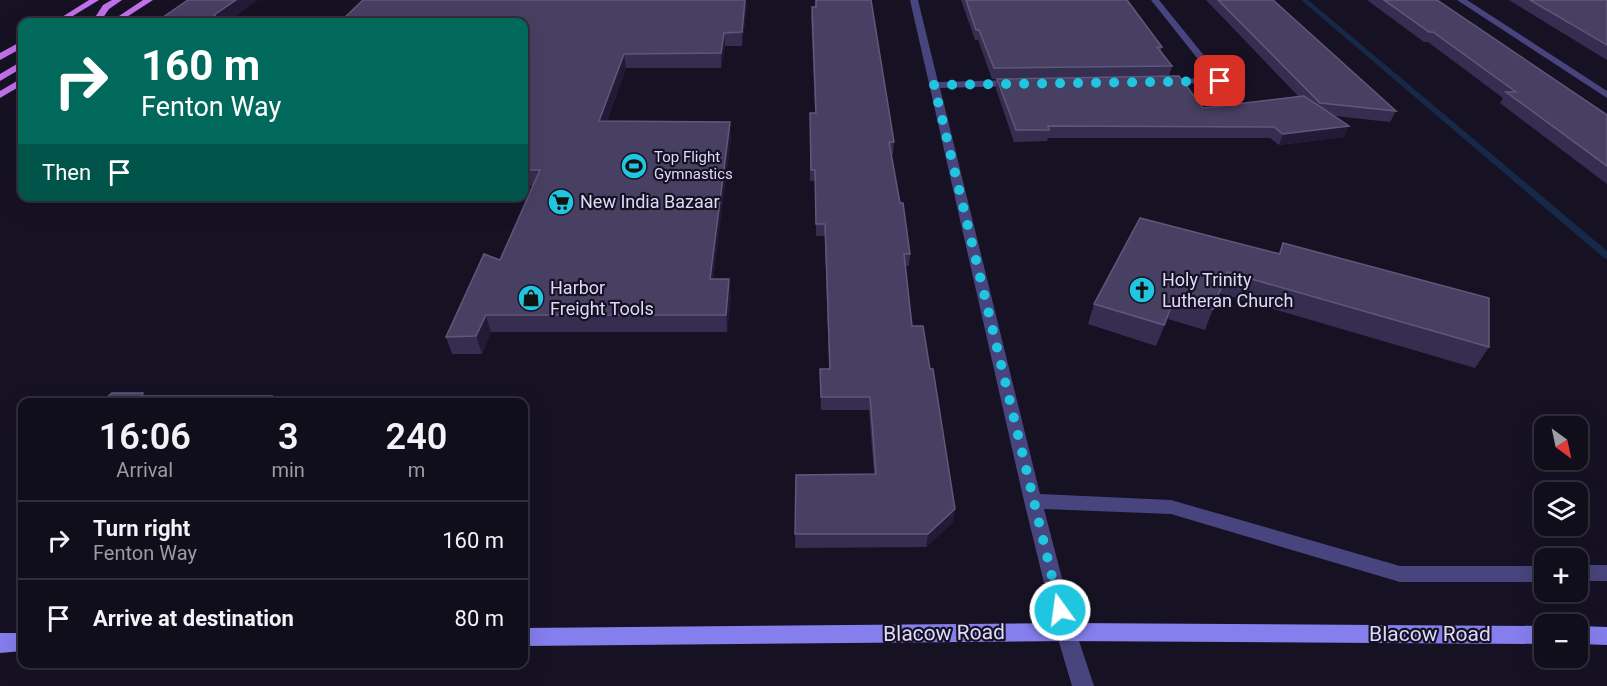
<!DOCTYPE html>
<meta charset="utf-8">
<style>
body{margin:0;font-family:Roboto,sans-serif;background:#1e1c28;color:#f1f3f6;height:100vh;display:flex;flex-direction:column;font-size:22px;white-space:nowrap}
*{box-sizing:border-box;margin:0}
p{font-size:20px;color:#9c9ca3}
.icon{flex:none;width:33px;height:33px;fill:none;stroke:currentColor;stroke-width:2;stroke-linecap:round;stroke-linejoin:round}
.map{position:relative;flex:1;overflow:hidden}
.drawer{position:absolute;left:18px;top:398px;width:510px;height:270px;display:flex;flex-direction:column;background:#100e1b;border-radius:12px;box-shadow:0 6px 24px #0002,0 0 0 2px #302e3a}
.drawer>*{flex:none}
.banner{position:absolute;left:18px;top:18px;width:510px;height:183px;border-radius:12px;box-shadow:0 6px 24px #0002,0 0 0 2px #302e3a;background:#00695c;color:#fff;overflow:hidden}
.needle{width:39px;rotate:147deg}
.buttons{position:absolute;left:1534px;top:416px;display:grid;gap:12px}
.buttons a{display:grid;place-items:center;width:54px;height:54px;border-radius:12px;background:#100e1b;box-shadow:0 6px 24px #0002,0 0 0 2px #302e3a;font-size:30px}
.pin{position:absolute;display:grid;place-items:center;width:51px;height:51px;color:#fff;margin:-26px;border-radius:12px;box-shadow:0 3px 9px #0006}
.me{position:absolute;width:66px;margin:-33px;rotate:346deg;stroke-linejoin:round;filter:drop-shadow(0 0 4px #0008)}
.turn{display:flex;align-items:center;gap:21px;height:126px;padding:0 24px;font-size:27px}
.turn .icon{width:78px;height:78px;stroke-width:2.5}
.turn b{display:block;font-size:42px;line-height:51px}
.then{display:flex;align-items:center;height:57px;padding:0 24px;background:#0003;gap:12px;font-size:22px}
.eta{display:flex;justify-content:space-evenly;align-items:center;height:102px;text-align:center}
.eta b{font-size:36px;font-weight:600;line-height:42px}
ul{padding:0;list-style:none}
li{display:flex;align-items:center;gap:18px;height:78px;padding:0 24px;border-top:2px solid #302e3a}
li div{flex:1}
li b{display:block;font-size:22px}
li em{font-style:normal}
.map>svg:first-child{display:block}
.lines{fill:none;stroke-linecap:round;stroke-linejoin:round}
.stream{fill:#172948;fill-rule:evenodd}
.street{fill:#48447d;fill-rule:evenodd}
.secondary{fill:#857eed;fill-rule:evenodd}
.primary{fill:#c270eb;fill-rule:evenodd}
.wall{fill:#362e50}
.shaded-wall{fill:#211b37}
.building{fill:#484062;stroke:#60587a;stroke-width:1.5}
.route{stroke:#20c6e0;stroke-width:10;stroke-dasharray:0 18}
.labels{text-anchor:middle;stroke-width:4.5;stroke-linejoin:round;paint-order:stroke}
.far-poi-label{font-size:15px;fill:#dfdafa;stroke:#161224;text-anchor:start}
.poi-label{font-size:18px;fill:#dfdafa;stroke:#161224;text-anchor:start}
.near-street-label{font-size:21px;fill:#dfdafa;stroke:#161224}
</style>
<div class="map">
<svg width="1607" height="686" viewBox="0 0 1607 686">
<rect width="100%" height="100%" fill="#161224"/>
<g class="lines">
<!-- stream -->
<polygon class="stream" points="1301,0 1308,0 1607,251 1607,259 1604,258"/>
<!-- street -->
<g class="street">
<polygon points="910,0 918,0 938,82 1016,80 1021,83 1016,86 940,88 1040,494 1171,500 1400,566 1545,566 1545,582 1400,582 1171,514 1044,509 1076,632 1094,686 1072,686 1056,632 1024,501"/>
<polygon points="1151,0 1159,0 1223,79 1223,83 1159,84 1159,80 1163,79 1213,78"/>
<polygon points="1457,0 1467,0 1607,91 1607,98"/>
<rect x="1578" y="565" width="29" height="16"/>
</g>
<!-- secondary -->
<g class="secondary">
<polygon points="1066,623 1545,626 1545,644 1066,641 524,646 524,628"/>
<polygon points="1578,626 1607,627 1607,645 1578,644"/>
<polygon points="0,633 22,633 22,651 0,653"/>
</g>
<!-- primary -->
<g class="primary">
<polygon points="89,0 99,0 63,22 54,22"/>
<polygon points="112,0 122,0 109,9 100,22 92,22 103,5"/>
<polygon points="143,0 153,0 119,22 110,22"/>
<polygon points="22,41 22,48 0,60 0,53"/>
<polygon points="22,61 22,68 0,81 0,74"/>
<polygon points="22,78 22,85 0,98 0,91"/>
</g>
</g>
<!-- wall -->
<g class="wall">
<polygon points="815,0 871,0 894,142 893,154 891,154 910,254 909,266 905,266 912,326 953,522 926,547 795,548 796,475 874,474 869,410 821,410 820,369 829,369 825,236 816,236 815,181 810,181 810,113 815,113 811,16 815,7"/>
<polygon points="961,0 1127,0 1162,47 1161,51 1172,66 1169,76 1203,108 1298,96 1206,0 1273,0 1396,111 1390,122 1335,116 1344,137 1279,145 1270,138 1048,138 1047,141 1014,142 996,89 997,79 992,79 978,40 975,40"/>
<polygon points="1367,0 1437,0 1607,115 1607,184 1500,103 1503,98 1428,42 1424,42"/>
<polygon points="1509,0 1607,0 1607,60"/>
<polygon points="747,4 742,46 725,46 721,68 626,68 607,121 731,137 713,279 731,296 727,332 491,332 482,354 452,354 446,337 500,260 533,186 524,186 524,22"/>
<polygon points="1283,243 1489,347 1475,368 1219,293 1205,330 1168,319 1156,346 1088,324 1094,304 1278,254"/>
</g>
<!-- shaded-wall -->
<g class="shaded-wall">
<polygon points="236,0 258,0 228,22 218,22 214,15"/>
<polygon points="745,0 746,0 747,4 742,46 742,32"/>
<polygon points="724,33 725,46 721,68 721,53"/>
<polygon points="624,54 626,68 602,136 599,121"/>
<polygon points="730,122 731,137 711,296 710,279"/>
<polygon points="1349,126 1344,137 1279,145 1283,134"/>
<polygon points="729,279 731,296 727,332 726,315"/>
<polygon points="1175,298 1168,319 1156,346 1164,325"/>
<polygon points="486,315 491,332 482,354 476,336"/>
<polygon points="272,396 275,402 268,402"/>
<polygon points="955,509 953,522 926,547 928,534"/>
</g>
<!-- building -->
<g class="building">
<polygon points="188,0 236,0 214,15 224,22 156,22"/>
<polygon points="363,0 745,0 742,32 724,33 721,53 624,54 599,121 730,122 710,279 729,279 726,315 486,315 476,336 446,337 484,254 500,260 540,170 524,170 524,22 340,22"/>
<polygon points="816,0 871,0 894,142 889,142 900,203 903,203 910,254 904,254 912,326 923,326 930,369 933,369 955,509 928,534 795,534 796,475 876,474 870,397 821,397 820,369 830,369 825,224 816,224 815,170 811,170 810,113 816,113 812,7 816,7"/>
<polygon points="966,0 1127,0 1162,47 1157,47 1172,66 994,68 979,30 976,30"/>
<polygon points="1218,0 1273,0 1396,111 1320,103"/>
<polygon points="1384,0 1437,0 1607,115 1607,166 1506,92 1516,92 1433,32 1429,32"/>
<polygon points="1530,0 1607,0 1607,45"/>
<polygon points="1179,76 1203,108 1304,96 1349,126 1283,134 1274,127 1048,126 1049,130 1016,130 997,79"/>
<polygon points="1140,218 1280,254 1283,243 1489,298 1489,347 1227,272 1213,309 1175,298 1164,325 1094,304"/>
<polygon points="112,393 143,393 142,396 272,396 268,402 102,402 105,399"/>
<polygon points="22,498 22,504 18,504"/>
</g>
<g class="lines">
<!-- route -->
<polyline class="route" points="1060,610 934,85 1220,81"/>
</g>
<!-- icons -->
<defs>
<symbol id="stadium-disc" viewBox="-11 -11 22 22"><circle r="9.5" fill="#20c6e0" stroke="#161224"/><path d="M0-5a6.5 5 0 1 0 0 10a6.5 5 0 1 0 0-10ZM-3.5-1.8h7v3.6h-7Z" fill="#111"/></symbol>
<symbol id="supermarket-disc" viewBox="-11 -11 22 22"><circle r="9.5" fill="#20c6e0" stroke="#161224"/><path d="M-6-5.5h2.5l.6 2H6L4.5 2H-2.5L-4.4-4H-6ZM-1.5 3.2a1.3 1.3 0 1 0 .1 0ZM3 3.2a1.3 1.3 0 1 0 .1 0Z" fill="#111"/></symbol>
<symbol id="church-disc" viewBox="-11 -11 22 22"><circle r="9.5" fill="#20c6e0" stroke="#161224"/><path d="M-1.2-6h2.4v3.5h3.3v2.4h-3.3V6h-2.4V-.1h-3.3v-2.4h3.3Z" fill="#111"/></symbol>
<symbol id="shop-disc" viewBox="-11 -11 22 22"><circle r="9.5" fill="#20c6e0" stroke="#161224"/><path d="M-5-2.5h2.3a2.7 3.5 0 0 1 5.4 0H5L5.5 6h-11ZM-1.5-2.5h3a1.5 2.3 0 0 0-3 0Z" fill="#111"/></symbol>
</defs>
<g fill-rule="evenodd">
<use href="#stadium-disc" x="619" y="151" width="30" height="30"/>
<use href="#supermarket-disc" x="546" y="187" width="30" height="30"/>
<use href="#church-disc" x="1127" y="275" width="30" height="30"/>
<use href="#shop-disc" x="516" y="283" width="30" height="30"/>
</g>
<g class="labels">
<!-- far-poi labels -->
<g class="far-poi-label">
<text x="654" y="162">Top Flight<tspan x="654" dy="17">Gymnastics</tspan></text>
</g>
<!-- poi labels -->
<g class="poi-label">
<text x="580" y="208">New India Bazaar</text>
<text x="1162" y="286">Holy Trinity<tspan x="1162" dy="21">Lutheran Church</tspan></text>
<text x="550" y="294">Harbor<tspan x="550" dy="21">Freight Tools</tspan></text>
</g>
<!-- near-street labels -->
<g class="near-street-label">
<text transform="translate(944 633) rotate(-1)" y="7">Blacow Road</text>
<text x="1430" y="641">Blacow Road</text>
</g>
</g>
</svg>
<div class="buttons">
<a><svg class="needle" viewBox="-14 -14 28 28"><path d="M0-13l5 13h-10z" fill="#e53935"/><path d="M0 13l5-13h-10z" fill="#9c9ca3"/></svg></a>
<a><svg class="icon" aria-label="layers" viewBox="0 0 24 24"><path d="M12 4l9 5-9 5-9-5zM3 14l9 5 9-5"/></svg></a>
<a>+</a>
<a>−</a>
</div>
<div class="pin" style="left:1220px;top:81px;background:#d93025"><svg class="icon" aria-label="arrive" viewBox="0 0 24 24"><path d="M6 21V4h12l-3 4 3 4H6"/></svg></div>
<svg class="me" style="left:1060px;top:610px" viewBox="-20 -20 40 40"><circle r="17" fill="#20c6e0" stroke="#fff" stroke-width="3"/><path d="M0-11L8 9 0 5-8 9z" fill="#fff"/></svg>
<div class="banner">
<div class="turn"><svg class="icon" aria-label="right" viewBox="0 0 24 24"><path d="M7 20v-9h11M14 6l5 5-5 5"/></svg><div><b>160 m</b>Fenton Way</div></div>
<div class="then">Then<svg class="icon" aria-label="arrive" viewBox="0 0 24 24"><path d="M6 21V4h12l-3 4 3 4H6"/></svg></div>
</div>
<section class="drawer">
<div class="eta">
<div><b>16:06</b><p>Arrival</p></div>
<div><b>3</b><p>min</p></div>
<div><b>240</b><p>m</p></div>
</div>
<ul>
<li><svg class="icon" aria-label="right" viewBox="0 0 24 24"><path d="M7 20v-9h11M14 6l5 5-5 5"/></svg><div><b>Turn right</b><p>Fenton Way</p></div><em>160 m</em></li>
<li><svg class="icon" aria-label="arrive" viewBox="0 0 24 24"><path d="M6 21V4h12l-3 4 3 4H6"/></svg><div><b>Arrive at destination</b></div><em>80 m</em></li>
</ul>
</section>
</div>
